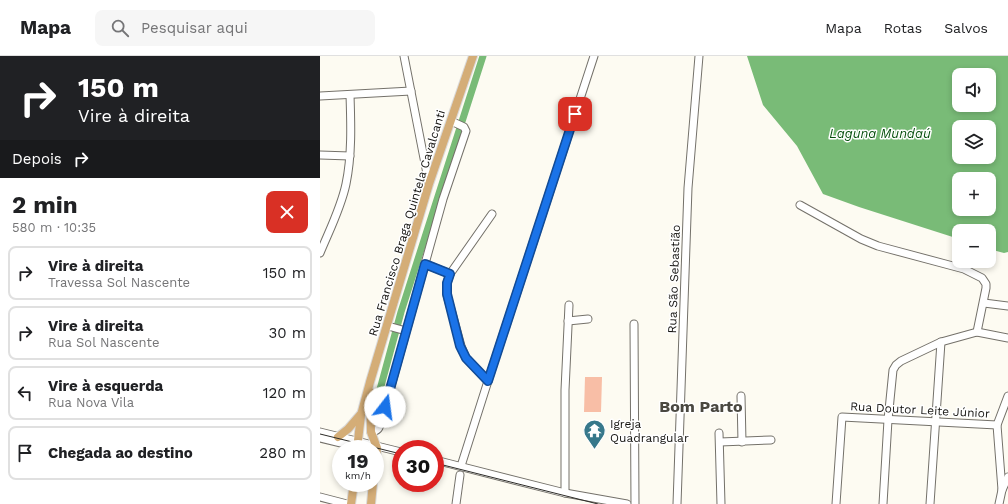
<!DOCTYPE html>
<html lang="pt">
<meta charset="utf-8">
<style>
body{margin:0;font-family:"Work Sans",sans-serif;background:#f6f6f6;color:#202124;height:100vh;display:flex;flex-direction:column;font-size:15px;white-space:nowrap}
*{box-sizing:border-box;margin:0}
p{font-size:13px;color:#757577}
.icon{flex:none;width:22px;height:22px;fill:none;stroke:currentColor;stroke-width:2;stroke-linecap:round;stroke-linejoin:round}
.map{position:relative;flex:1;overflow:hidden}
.drawer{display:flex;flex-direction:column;background:#fff;width:320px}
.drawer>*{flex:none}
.guide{background:#202124;color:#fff;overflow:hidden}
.controls{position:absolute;left:632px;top:12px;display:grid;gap:8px}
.controls a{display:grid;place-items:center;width:44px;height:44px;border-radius:8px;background:#fff;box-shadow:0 2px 6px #0003;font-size:20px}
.speed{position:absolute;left:12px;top:384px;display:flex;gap:8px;font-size:20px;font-weight:700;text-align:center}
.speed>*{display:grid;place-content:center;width:52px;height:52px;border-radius:50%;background:#fff;box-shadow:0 2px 6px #0003;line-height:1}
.speed small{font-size:10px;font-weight:400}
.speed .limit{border:6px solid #d22;background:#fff;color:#111}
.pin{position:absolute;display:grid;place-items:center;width:34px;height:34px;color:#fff;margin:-17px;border-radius:8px;box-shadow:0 2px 6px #0006}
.me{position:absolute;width:44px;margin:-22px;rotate:15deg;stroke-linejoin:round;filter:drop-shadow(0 0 3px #0008)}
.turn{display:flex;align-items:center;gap:14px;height:84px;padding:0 12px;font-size:18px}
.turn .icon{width:52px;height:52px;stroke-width:2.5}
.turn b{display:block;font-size:28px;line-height:34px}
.then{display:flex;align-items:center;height:38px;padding:0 12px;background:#0003;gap:8px;font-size:15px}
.round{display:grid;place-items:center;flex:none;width:42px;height:42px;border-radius:8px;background:#f6f6f6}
.overview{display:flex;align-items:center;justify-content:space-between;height:68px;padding:0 12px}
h1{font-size:24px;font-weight:700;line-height:30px}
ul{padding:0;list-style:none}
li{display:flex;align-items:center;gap:12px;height:54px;margin:0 8px 6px;padding:0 4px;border:2px solid #e0e0e0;border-radius:8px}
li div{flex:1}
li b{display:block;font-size:15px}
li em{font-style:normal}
header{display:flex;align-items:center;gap:24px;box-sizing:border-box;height:56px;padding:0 20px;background:#fff;border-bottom:1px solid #e0e0e0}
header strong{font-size:19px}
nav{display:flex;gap:22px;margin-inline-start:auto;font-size:14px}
.search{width:280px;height:36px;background:#f6f6f6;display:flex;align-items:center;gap:10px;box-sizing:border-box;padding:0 14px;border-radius:8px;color:#757577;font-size:15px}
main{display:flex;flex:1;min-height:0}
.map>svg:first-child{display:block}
.green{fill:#f8bea6}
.water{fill:#79bb77;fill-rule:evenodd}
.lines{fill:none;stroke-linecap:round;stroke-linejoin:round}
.canal{stroke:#79bb77;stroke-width:7}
.minor-casing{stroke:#74716a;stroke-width:9}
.major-casing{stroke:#dad9d9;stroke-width:10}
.minor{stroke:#fff;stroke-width:7}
.major{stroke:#d4ad77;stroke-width:8}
.tram{stroke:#2d2c28;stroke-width:1}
.route-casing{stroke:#114b97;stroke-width:10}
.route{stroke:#1a73e8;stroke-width:7}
.labels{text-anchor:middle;stroke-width:3;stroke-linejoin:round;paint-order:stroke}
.street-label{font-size:12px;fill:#151411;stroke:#fff}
.poi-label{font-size:12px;fill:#151411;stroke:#fff;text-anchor:start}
.water-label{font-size:13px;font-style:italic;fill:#06500d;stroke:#fff}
.district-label{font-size:16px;font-weight:bold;fill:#4a4841;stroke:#fff}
</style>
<header>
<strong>Mapa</strong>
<div class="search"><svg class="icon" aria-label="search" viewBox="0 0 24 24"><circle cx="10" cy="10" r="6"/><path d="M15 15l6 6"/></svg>Pesquisar aqui</div>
<nav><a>Mapa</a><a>Rotas</a><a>Salvos</a></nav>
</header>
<main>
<section class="drawer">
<div class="guide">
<div class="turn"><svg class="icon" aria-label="right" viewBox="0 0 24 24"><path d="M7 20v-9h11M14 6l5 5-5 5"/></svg><div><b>150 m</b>Vire à direita</div></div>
<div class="then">Depois<svg class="icon" aria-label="right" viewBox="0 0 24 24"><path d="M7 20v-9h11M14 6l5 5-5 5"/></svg></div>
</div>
<div class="overview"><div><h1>2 min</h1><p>580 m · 10:35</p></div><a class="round" style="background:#d93025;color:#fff"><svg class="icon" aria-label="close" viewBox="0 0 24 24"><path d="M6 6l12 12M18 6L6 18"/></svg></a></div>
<ul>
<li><svg class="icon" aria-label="right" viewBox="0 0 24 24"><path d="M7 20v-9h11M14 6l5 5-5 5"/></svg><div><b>Vire à direita</b><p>Travessa Sol Nascente</p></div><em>150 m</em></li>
<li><svg class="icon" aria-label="right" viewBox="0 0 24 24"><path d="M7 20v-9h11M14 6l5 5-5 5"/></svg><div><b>Vire à direita</b><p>Rua Sol Nascente</p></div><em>30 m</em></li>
<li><svg class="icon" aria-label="left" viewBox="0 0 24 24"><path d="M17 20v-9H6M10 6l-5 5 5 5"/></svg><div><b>Vire à esquerda</b><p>Rua Nova Vila</p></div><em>120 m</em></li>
<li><svg class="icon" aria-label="arrive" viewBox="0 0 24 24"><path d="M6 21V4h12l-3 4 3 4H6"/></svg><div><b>Chegada ao destino</b></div><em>280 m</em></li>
</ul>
</section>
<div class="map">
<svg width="688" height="448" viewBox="0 0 688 448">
<rect width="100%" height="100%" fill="#fdfbf2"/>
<!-- green -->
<polygon class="green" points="265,321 282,321 281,356 264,356"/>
<!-- water -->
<path class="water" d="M427,0H688V196L684,197L669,193V175H639V183L539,151L503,138L477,90L443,49ZM639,19H669V49H639ZM639,71H669V101H639ZM639,123H669V153H639Z"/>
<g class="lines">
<!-- canal -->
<polyline class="canal" points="55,352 81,256 163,0"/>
<defs>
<g id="minor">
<polyline points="84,0 109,128"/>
<polyline points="0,40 91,35"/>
<polyline points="0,99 30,100"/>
<polyline points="480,149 541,183 558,190 644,213 662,222 666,228 666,232 657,276 621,286 581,305 576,309 573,314 568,364 563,448"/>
<path d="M0,197C9,175 21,152 26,128C32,99 31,68 30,39"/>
<polyline points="105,208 130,218"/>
<polyline points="664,247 688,250"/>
<polyline points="248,265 268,263"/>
<polyline points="314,268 315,448"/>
<polyline points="68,270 86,275"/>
<polyline points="657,276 688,282"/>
<polyline points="168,325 146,302 141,290 127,239 127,227 130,218 172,158"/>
<polyline points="421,340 422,386"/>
<polyline points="0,376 81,396"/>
<path d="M51,376C58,375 59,373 61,366L123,143L146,75L144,71L131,65"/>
<polyline points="399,377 401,448"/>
<polyline points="0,382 37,391"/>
<polyline points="400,386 451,384"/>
<polyline points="115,404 245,437 307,448"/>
<polyline points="141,410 168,325 274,0"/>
<polyline points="682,434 677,369 688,340"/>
<polyline points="245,437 245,334 249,249"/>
<polyline points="0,441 27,448"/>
<polyline points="136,448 140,419"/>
<polyline points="357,448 368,132 379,0"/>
<polyline points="516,448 522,361 677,369"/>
<polyline points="610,448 621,286"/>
<polyline points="679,448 682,434 688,421"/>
</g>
<g id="major">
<polyline points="50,336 51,376 57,392 55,413"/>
<polyline points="18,381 28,373 40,359"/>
<polyline points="37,393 41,359 50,326 109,128 153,0"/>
<polyline points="31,448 34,427"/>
<polyline points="51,448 53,427"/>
</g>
</defs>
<!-- minor casing -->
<use href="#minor" class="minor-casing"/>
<!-- major casing -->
<use href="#major" class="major-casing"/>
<!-- minor -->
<use href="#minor" class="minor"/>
<!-- major -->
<use href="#major" class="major"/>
<!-- tram -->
<g class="tram">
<polyline points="0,378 81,398"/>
<polyline points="115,407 278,448"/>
</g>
</g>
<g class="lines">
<defs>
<polyline id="route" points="65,351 105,208 130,218 127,227 127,238 140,290 146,302 168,325 255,58"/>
</defs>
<!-- route casing -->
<use href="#route" class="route-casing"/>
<!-- route -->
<use href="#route" class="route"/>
</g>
<!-- icons -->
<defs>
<symbol id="temple-pin" viewBox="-11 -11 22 30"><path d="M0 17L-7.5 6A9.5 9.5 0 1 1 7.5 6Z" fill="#37788b" stroke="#fff"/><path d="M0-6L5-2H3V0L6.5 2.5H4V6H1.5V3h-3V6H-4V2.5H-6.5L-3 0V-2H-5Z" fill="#fff"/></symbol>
</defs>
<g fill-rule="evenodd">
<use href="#temple-pin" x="262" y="362" width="25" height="34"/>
</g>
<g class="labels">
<!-- street labels -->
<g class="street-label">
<text transform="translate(87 167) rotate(-73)" y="4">Rua Francisco Braga Quintela Cavalcanti</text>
<text transform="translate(354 223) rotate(-88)" y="4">Rua São Sebastião</text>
<text transform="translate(600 354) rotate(3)" y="4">Rua Doutor Leite Júnior</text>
</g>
<!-- poi labels -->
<g class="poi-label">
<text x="290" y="372">Igreja<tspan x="290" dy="14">Quadrangular</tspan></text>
</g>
<!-- water labels -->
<g class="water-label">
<text x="560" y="82">Laguna Mundaú</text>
</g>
<!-- district labels -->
<g class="district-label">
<text x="381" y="356">Bom Parto</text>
</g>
</g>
</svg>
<div class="controls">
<a><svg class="icon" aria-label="sound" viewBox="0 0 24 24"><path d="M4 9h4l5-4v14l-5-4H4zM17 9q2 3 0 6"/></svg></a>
<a><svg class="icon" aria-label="layers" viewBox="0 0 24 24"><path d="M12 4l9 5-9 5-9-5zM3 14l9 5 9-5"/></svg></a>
<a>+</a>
<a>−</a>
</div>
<div class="speed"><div>19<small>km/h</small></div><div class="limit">30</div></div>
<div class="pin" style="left:255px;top:58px;background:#d93025"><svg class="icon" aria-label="arrive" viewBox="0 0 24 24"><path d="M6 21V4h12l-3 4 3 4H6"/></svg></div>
<svg class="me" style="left:65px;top:351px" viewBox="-20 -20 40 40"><circle r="19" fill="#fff"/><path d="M0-13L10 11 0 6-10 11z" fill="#1a73e8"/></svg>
</div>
</main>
